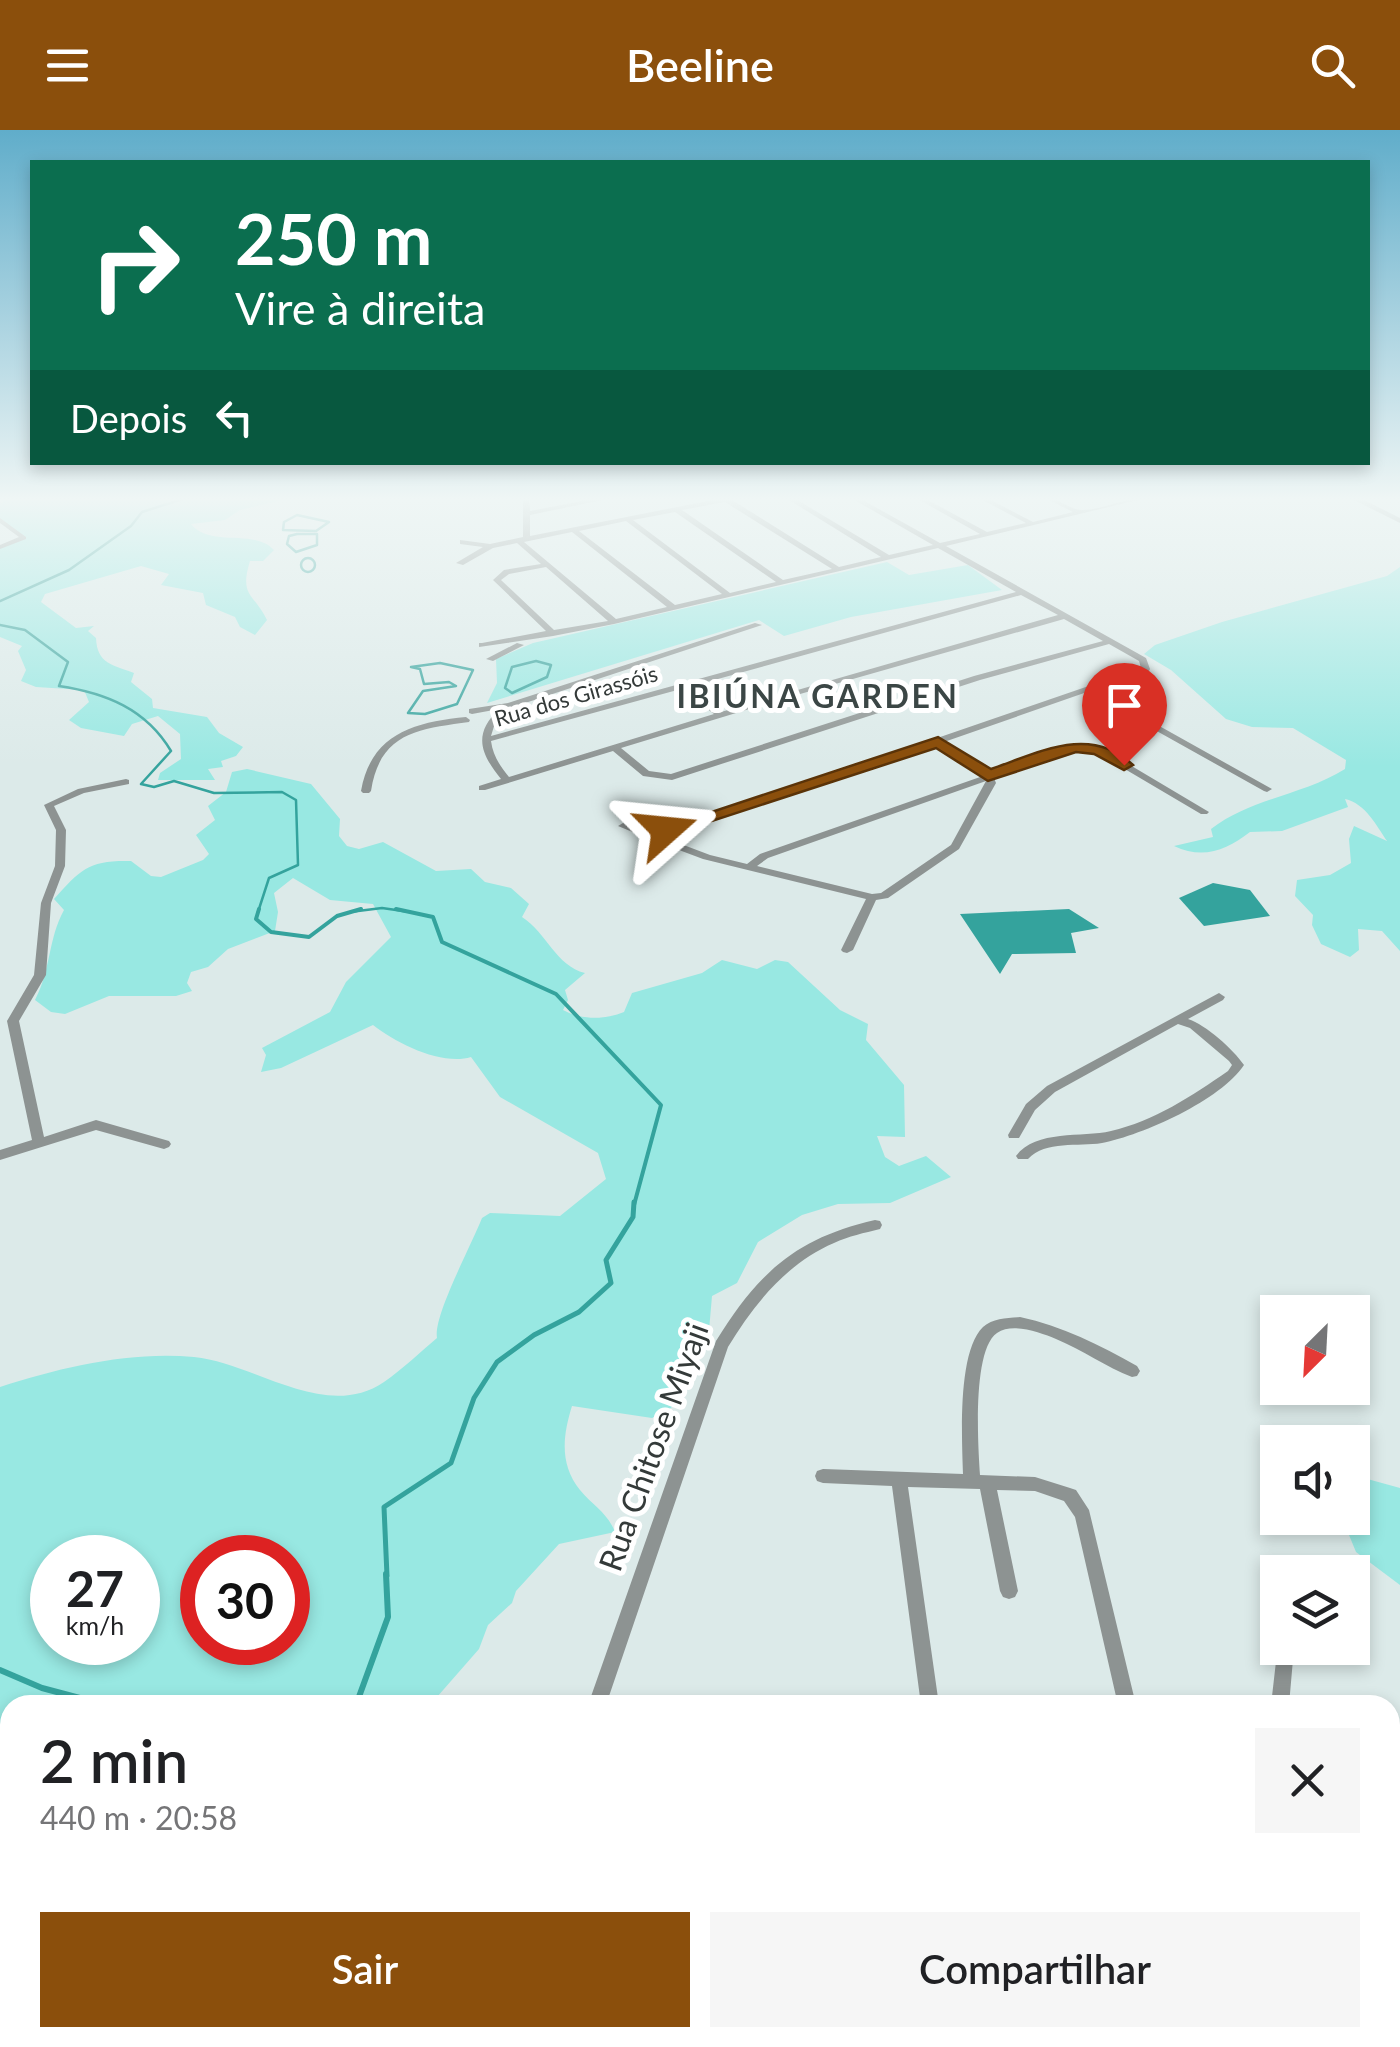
<!DOCTYPE html>
<html lang="pt">
<meta charset="utf-8">
<style>
body{margin:0;font-family:Lato,sans-serif;background:#f6f6f6;color:#202124;height:100vh;display:flex;flex-direction:column;font-size:38px;white-space:nowrap}
*{box-sizing:border-box;margin:0}
p{font-size:32px;color:#757577}
.icon{flex:none;width:55px;height:55px;fill:none;stroke:currentColor;stroke-width:2;stroke-linecap:round;stroke-linejoin:round}
.map{position:relative;flex:1;overflow:hidden}
.drawer{position:absolute;left:0px;top:1565px;width:1400px;height:352px;display:flex;flex-direction:column;background:#fff;border-radius:30px 30px 0 0;box-shadow:0 5px 15px #0003}
.drawer>*{flex:none}
.guide{position:absolute;left:30px;top:30px;width:1340px;height:305px;border-radius:0px;box-shadow:0 5px 15px #0003;background:#0b6e4f;color:#fff;overflow:hidden}
.needle{width:65px;rotate:204deg}
.controls{position:absolute;left:1260px;top:1165px;display:grid;gap:20px}
.controls a{display:grid;place-items:center;width:110px;height:110px;border-radius:0px;background:#fff;box-shadow:0 5px 15px #0003;font-size:50px}
.speed{position:absolute;left:30px;top:1405px;display:flex;gap:20px;font-size:50px;font-weight:700;text-align:center}
.speed>*{display:grid;place-content:center;width:130px;height:130px;border-radius:50%;background:#fff;box-shadow:0 5px 15px #0003;line-height:1}
.speed small{font-size:25px;font-weight:400}
.speed .limit{border:15px solid #d22;background:#fff;color:#111}
.pin{position:absolute;display:grid;place-items:center;width:85px;height:85px;color:#fff;margin:-102px -42px;border-radius:50% 50% 50% 0;rotate:-45deg;box-shadow:0 0 10px #0007}
.pin .icon{rotate:45deg}
.me{position:absolute;width:110px;margin:-55px;rotate:72deg;stroke-linejoin:round;filter:drop-shadow(0 0 8px #0008)}
.turn{display:flex;align-items:center;gap:35px;height:210px;padding:0 40px;font-size:45px}
.turn .icon{width:130px;height:130px;stroke-width:2.5}
.turn b{display:block;font-size:70px;line-height:85px}
.then{display:flex;align-items:center;height:95px;padding:0 40px;background:#0003;gap:20px;font-size:38px}
.round{display:grid;place-items:center;flex:none;width:105px;height:105px;border-radius:0px;background:#f6f6f6}
.overview{display:flex;align-items:center;justify-content:space-between;height:170px;padding:0 40px}
h1{font-size:60px;font-weight:600;line-height:75px}
.primary-button{display:flex;gap:20px;margin-top:auto;padding:20px 40px}
.primary-button a{flex:1;height:115px;border-radius:0px;background:#8b4f0c;color:#fff;font-size:40px;font-weight:600;line-height:115px;text-align:center}
.primary-button a+a{background:#f6f6f6;color:#202124}
header{display:flex;justify-content:space-between;align-items:center;height:130px;padding:0 40px;background:#8b4f0c;color:#fff;font-size:45px;font-weight:600}
.map>svg:first-child{display:block}
.green{fill:#98e8e2;fill-rule:evenodd}
.water{fill:#34a39d}
.lines{fill:none;stroke-linecap:round;stroke-linejoin:round}
.stream-far3{stroke:#34a39d;stroke-width:2.5}
.stream-far2{stroke:#34a39d;stroke-width:4}
.stream-far1{stroke:#34a39d;stroke-width:5}
.stream{stroke:#34a39d;stroke-width:6}
.minor{fill:#8d9392;fill-rule:evenodd}
.tertiary{fill:#8d9392;fill-rule:evenodd}
.route{fill:#8b4f0c;stroke:#5a3308;stroke-width:2.5}
.labels{text-anchor:middle;stroke-width:10;stroke-linejoin:round;paint-order:stroke}
.far-street-label{font-size:22px;fill:#343a39;stroke:#fff}
.far-district-label{font-size:32px;font-weight:bold;letter-spacing:2.5px;fill:#3b4645;stroke:#fff}
.near-street-label{font-size:32px;fill:#343a39;stroke:#fff}
</style>
<header><svg class="icon" aria-label="menu" viewBox="0 0 24 24"><path d="M4 6h16M4 12h16M4 18h16"/></svg>Beeline<svg class="icon" aria-label="search" viewBox="0 0 24 24"><circle cx="10" cy="10" r="6"/><path d="M15 15l6 6"/></svg></header>
<div class="map">
<svg width="1400" height="1917" viewBox="0 0 1400 1917">
<rect width="100%" height="100%" fill="#dceae9"/>
<!-- green -->
<g class="green">
<path d="M7,368H291L240,380L225,390L191,394C210,418 253,398 274,420L263,431H250C239,467 254,463 267,490L255,505L240,497L235,487L206,475L203,463L161,455L169,444L141,436L45,464L41,472L76,498L94,496L88,501L96,508C97,534 113,535 134,543L131,552L152,569L153,578L207,587L219,603L243,617L236,626L221,631L223,637L208,639L215,650H158L160,643L181,629L180,604L158,586L132,594L124,606L81,598L69,590L89,572L84,560L36,557L21,551L26,540L18,521L22,516L0,507V418L24,408L0,393V374Z"/>
<polygon points="887,432 909,445 968,435 1002,460 851,487 784,506 759,490 487,573 497,553 496,529 533,513"/>
<path d="M1400,437V821L1382,801L1358,799L1359,820L1350,827L1321,814L1312,795L1313,785L1295,766L1297,750L1330,745L1351,733L1349,709L1354,696L1387,711C1376,695 1366,674 1345,669L1348,677L1282,701L1250,702C1227,720 1203,730 1174,716L1213,707L1211,699C1251,668 1304,665 1345,639L1346,630L1293,598L1252,597L1226,589L1171,540L1144,524L1155,515L1222,492L1387,446Z"/>
<path d="M247,639L311,654L340,689L339,706L347,716L359,719L383,712L436,741L471,739L485,752L511,758L529,774L522,787C547,803 556,836 585,843L565,860L568,870L563,880C581,890 605,890 624,882L632,863L702,843L722,830L757,839L775,830L788,832L840,880L868,894L866,910L904,955L905,1007L877,1006L885,1027L899,1036L926,1026L951,1047L890,1073L838,1074L802,1085L758,1112L737,1153L712,1166L708,1212L671,1278L652,1288L572,1276C563,1305 559,1334 580,1360C593,1376 607,1382 615,1402L559,1414L516,1461L512,1473L488,1495L479,1519L430,1575H10V1646L0,1639V1257C62,1237 130,1221 194,1227C255,1233 325,1292 384,1252C403,1239 420,1222 437,1208C433,1186 472,1114 482,1088L490,1083L560,1086L606,1049L598,1023L500,967L471,927C443,936 397,914 373,895L281,938L261,942L266,925L262,918L330,882L346,852L391,807L373,774L330,770L293,748L274,763L278,782L275,801L228,819L208,837L191,842L187,853L192,861L176,866H109L65,884L51,882L35,870C51,840 48,809 64,780L54,769C81,739 89,730 131,731L151,746L161,747L203,730L209,724L196,705L215,690L208,676L226,662L232,642ZM52,1428H138V1512H52ZM202,1428H288V1512H202Z"/>
<polygon points="1353,1345 1400,1358 1400,1455 1356,1422 1349,1405 1328,1388 1352,1388"/>
</g>
<!-- water -->
<g class="water">
<polygon points="1213,753 1250,760 1270,786 1204,796 1179,768"/>
<polygon points="1069,779 1099,798 1071,803 1076,823 1012,824 1000,844 960,784"/>
</g>
<g class="lines">
<!-- stream-far3 -->
<g class="stream-far3">
<polygon points="297,385 329,392 316,401 283,400 284,392"/>
<polygon points="297,404 317,404 317,415 296,422 287,414 289,406"/>
<circle cx="308" cy="435" r="7"/>
<polyline points="0,471 69,440 131,396 142,382 186,368"/>
<path d="M0,495L25,500L68,532L59,556C106,563 146,579 171,621L141,654L154,657L174,651L214,663L282,662L296,670L298,735L269,748L258,782"/>
<polygon points="536,531 551,535 547,547 512,563 505,558 512,537"/>
<polygon points="440,533 473,540 457,574 425,584 408,583 423,561 456,556 449,552 424,554 420,539 411,537"/>
<polyline points="350,782 382,778 410,782"/>
</g>
<!-- stream-far2 -->
<g class="stream-far2">
<polyline points="259,779 256,789 271,802 309,807 337,786 361,779"/>
<polyline points="396,779 433,787 442,812 556,864 661,975 634,1075"/>
</g>
<!-- stream-far1 -->
<polyline class="stream-far1" points="387,1446 384,1377 451,1333 474,1268 497,1232 534,1205 579,1182 611,1153 606,1130 633,1087 634,1072"/>
<!-- stream -->
<g class="stream">
<polyline points="0,1540 42,1558 106,1575"/>
<polyline points="356,1575 388,1487 386,1444"/>
</g>
<!-- minor -->
<g class="minor">
<path d="M523,368H529L530,381L598,368H612L530,385V406L723,368H736L732,370L839,437L881,427L786,368H794L889,425L933,415L851,368H859L940,413L980,404L916,368H924L987,402L1026,393L979,368H987L1033,392L1073,382L1045,368C1059,368 1070,380 1082,380C1102,380 1124,368 1146,368L946,416L1146,528L1150,539L1149,541L1095,560L1272,659L1267,662L1264,661L1087,562L944,612L991,643L1072,615L1098,616L1209,682L1207,684H1201L1096,622L1076,620L994,648L996,653L959,719L888,768L876,770L853,820L847,823L843,822L841,820L866,769L703,729L655,711H648L647,708L618,696L623,693L655,705L1141,538L1139,531L1109,514L980,550L672,650L643,646L613,621L485,660H479V656L501,649C480,623 473,604 499,579L472,584L469,583V579L508,573L755,493L762,495L513,577L495,593L491,606L676,555L677,552L684,553L1016,462L938,418L614,494L553,506L479,517V513H482L546,501L493,450L504,440L541,434L517,413L493,418L463,435L456,433L483,417L460,414V410L490,414L523,407ZM725,372L832,439L783,450L682,380ZM675,382L776,452L730,463L633,390ZM626,391L722,464L675,475L579,401ZM572,402L667,477L616,489L524,412ZM546,437L608,491L554,500L501,450L509,444ZM1021,465L1058,485L721,582L689,557ZM1064,489L1103,511L974,546L671,644L649,641L621,618L779,570ZM681,559L714,584L509,647C500,636 493,626 491,611ZM936,614L983,646L760,724L747,734L710,725L665,708ZM986,651L951,715L881,763L872,764L757,736L768,728Z"/>
<polygon points="0,388 26,407 26,409 0,419 0,415 19,407 0,393"/>
<polygon points="517,513 524,515 493,531 486,529"/>
<path d="M466,587L470,590L469,592C419,599 380,602 371,661L369,663H363L361,661C371,604 414,592 466,587Z"/>
<polygon points="126,649 129,650 129,654 84,663 54,676 66,700 65,736 51,773 46,845 19,891 44,1007 96,990 169,1011 171,1014 169,1017 164,1019 96,1000 0,1030 0,1020 32,1010 7,891 34,845 41,773 55,736 56,700 44,675 78,659"/>
<path d="M1219,863L1225,867L1223,870L1188,889C1206,895 1233,919 1244,935C1221,970 1143,1005 1102,1013C1078,1017 1046,1010 1028,1029H1018L1016,1026C1036,999 1082,1008 1111,1001C1154,991 1192,966 1228,941L1232,935L1229,931L1190,898L1178,894L1055,962L1035,980L1019,1008H1009L1008,1005L1026,974L1047,956Z"/>
<path d="M875,1090L880,1091L882,1095L880,1099C864,1103 849,1106 834,1113C787,1133 754,1174 728,1217L606,1575H588L716,1211C758,1143 796,1108 875,1090Z"/>
<path d="M1020,1187C1062,1196 1100,1215 1137,1236L1140,1241L1137,1246L1132,1247C1106,1237 1083,1220 1056,1209C1041,1203 1013,1192 997,1203C972,1220 978,1316 980,1345L1035,1347L1070,1358L1076,1360L1089,1380L1136,1575H1118L1075,1387L1064,1371L1035,1361L997,1360L1018,1461L1015,1467L1009,1469L1003,1467L1000,1461L980,1359L908,1357L939,1575H921L892,1356L823,1353L817,1351L815,1346L817,1341L823,1339L963,1344C962,1310 957,1222 983,1197C993,1188 1007,1188 1020,1187Z"/>
<polygon points="1278,1514 1278,1518 1294,1518 1289,1575 1271,1575"/>
<polygon points="1400,1760 1400,1795 1397,1801 1390,1804 1390,1769 1393,1763"/>
<polygon points="1390,1869 1398,1872 1400,1876 1400,1907 1392,1904 1390,1900"/>
<polygon points="343,1908 370,1908 365,1917 338,1917"/>
<polygon points="806,1908 833,1908 828,1917 801,1917"/>
<polygon points="1298,1908 1321,1908 1325,1917 1302,1917"/>
</g>
<!-- tertiary -->
<polygon class="tertiary" points="1350,368 1360,368 1400,388 1400,393"/>
</g>
<!-- sky -->
<linearGradient id="sky" x2="0" y2="1"><stop stop-color="#60adca"/><stop offset="0.58" stop-color="#eff6f5"/><stop offset="1" stop-color="#eff6f5" stop-opacity="0"/></linearGradient>
<rect width="1400" height="636" fill="url(#sky)"/>
<!-- route -->
<path class="route" d="M938,607L991,639C1038,623 1090,594 1133,635L1124,640L1094,624L1076,622L988,651L936,618L672,704L657,700Z"/>
<g class="labels">
<!-- far-street labels -->
<g class="far-street-label">
<text transform="translate(576 566) rotate(-16)" y="8">Rua dos Girassóis</text>
</g>
<!-- far-district labels -->
<g class="far-district-label">
<text x="818" y="578">IBIÚNA GARDEN</text>
</g>
<!-- near-street labels -->
<g class="near-street-label">
<text transform="translate(654 1317) rotate(-70)" y="11">Rua Chitose Miyaji</text>
</g>
</g>
</svg>
<div class="controls">
<a><svg class="needle" viewBox="-14 -14 28 28"><path d="M0-13l5 13h-10z" fill="#e53935"/><path d="M0 13l5-13h-10z" fill="#757577"/></svg></a>
<a><svg class="icon" aria-label="sound" viewBox="0 0 24 24"><path d="M4 9h4l5-4v14l-5-4H4zM17 9q2 3 0 6"/></svg></a>
<a><svg class="icon" aria-label="layers" viewBox="0 0 24 24"><path d="M12 4l9 5-9 5-9-5zM3 14l9 5 9-5"/></svg></a>
</div>
<div class="speed"><div>27<small>km/h</small></div><div class="limit">30</div></div>
<div class="pin" style="left:1124px;top:635px;background:#d93025"><svg class="icon" aria-label="arrive" viewBox="0 0 24 24"><path d="M6 21V4h12l-3 4 3 4H6"/></svg></div>
<svg class="me" style="left:666px;top:700px" viewBox="-20 -20 40 40"><path d="M0-17L14 15 0 8-14 15z" fill="#8b4f0c" stroke="#fff" stroke-width="4"/></svg>
<div class="guide">
<div class="turn"><svg class="icon" aria-label="right" viewBox="0 0 24 24"><path d="M7 20v-9h11M14 6l5 5-5 5"/></svg><div><b>250 m</b>Vire à direita</div></div>
<div class="then">Depois<svg class="icon" aria-label="left" viewBox="0 0 24 24"><path d="M17 20v-9H6M10 6l-5 5 5 5"/></svg></div>
</div>
<section class="drawer">
<div class="overview"><div><h1>2 min</h1><p>440 m · 20:58</p></div><a class="round"><svg class="icon" aria-label="close" viewBox="0 0 24 24"><path d="M6 6l12 12M18 6L6 18"/></svg></a></div>
<div class="primary-button"><a>Sair</a><a>Compartilhar</a></div>
</section>
</div>
